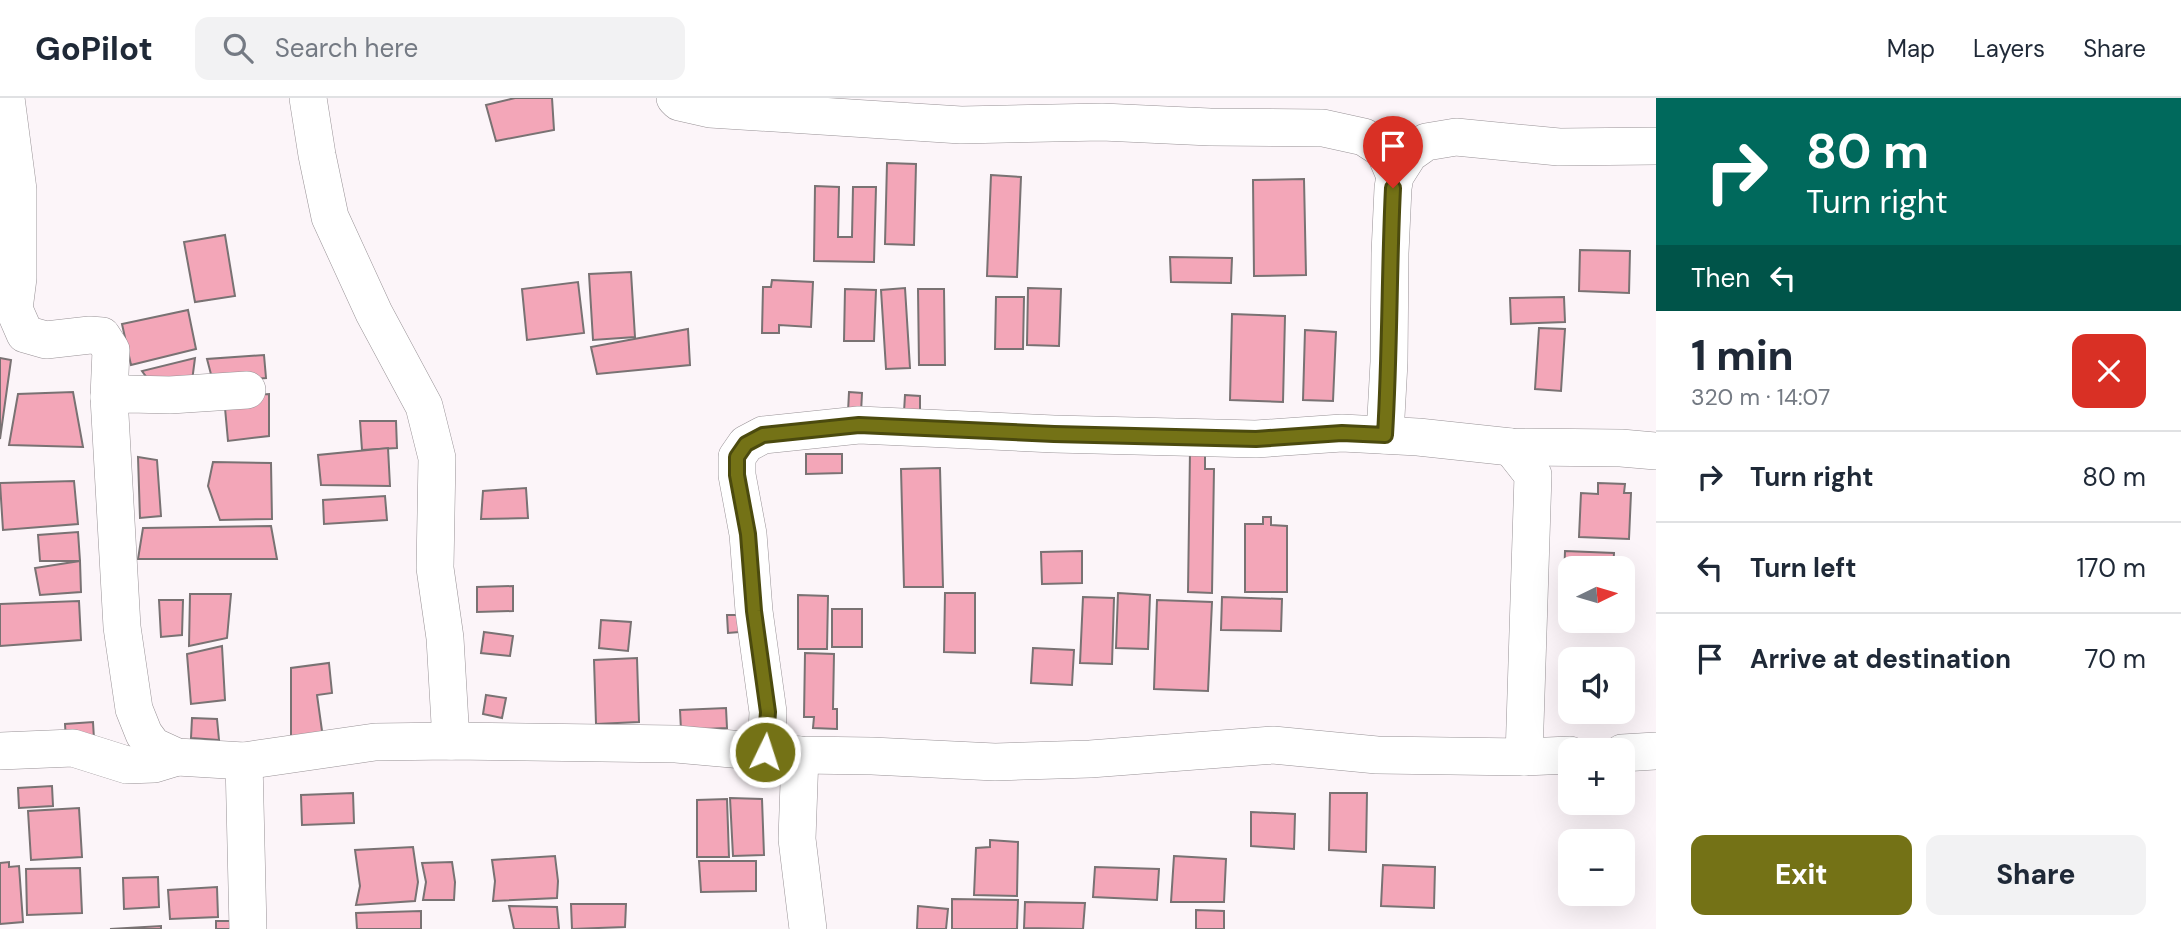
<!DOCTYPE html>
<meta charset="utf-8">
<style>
body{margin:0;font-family:"DM Sans",sans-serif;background:#f2f2f3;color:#1f2937;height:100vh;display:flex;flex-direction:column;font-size:26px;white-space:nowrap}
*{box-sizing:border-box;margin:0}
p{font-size:23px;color:#747a83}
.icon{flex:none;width:38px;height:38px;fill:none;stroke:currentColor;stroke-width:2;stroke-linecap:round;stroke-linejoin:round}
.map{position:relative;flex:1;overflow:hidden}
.drawer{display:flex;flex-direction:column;background:#fff;width:525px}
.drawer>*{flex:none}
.guide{background:#00695c;color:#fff;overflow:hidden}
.needle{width:46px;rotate:85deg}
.controls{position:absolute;left:1558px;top:458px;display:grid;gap:14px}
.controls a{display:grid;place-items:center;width:77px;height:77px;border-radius:14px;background:#fff;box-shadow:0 7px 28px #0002;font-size:35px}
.pin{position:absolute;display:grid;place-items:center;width:60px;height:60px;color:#fff;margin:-72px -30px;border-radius:50% 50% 50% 0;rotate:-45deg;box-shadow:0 0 7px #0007}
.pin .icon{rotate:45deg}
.me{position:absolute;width:77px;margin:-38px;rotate:4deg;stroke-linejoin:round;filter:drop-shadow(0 0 5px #0008)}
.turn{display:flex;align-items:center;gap:24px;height:147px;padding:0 35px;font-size:32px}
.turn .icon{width:91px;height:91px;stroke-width:2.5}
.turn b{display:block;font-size:49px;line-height:60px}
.then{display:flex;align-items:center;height:66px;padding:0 35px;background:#0003;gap:14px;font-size:26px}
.round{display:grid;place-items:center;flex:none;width:74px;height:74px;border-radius:14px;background:#f2f2f3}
.summary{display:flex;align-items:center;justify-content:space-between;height:119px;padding:0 35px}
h1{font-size:42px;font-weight:800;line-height:52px}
.cta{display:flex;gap:14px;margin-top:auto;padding:14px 35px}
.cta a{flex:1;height:80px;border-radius:14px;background:#747216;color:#fff;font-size:28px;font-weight:800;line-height:80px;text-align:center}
.cta a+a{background:#f2f2f3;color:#1f2937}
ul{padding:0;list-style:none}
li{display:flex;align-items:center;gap:21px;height:91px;padding:0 35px;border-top:2px solid #e0e1e3}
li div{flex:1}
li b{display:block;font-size:26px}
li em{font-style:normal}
header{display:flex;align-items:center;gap:42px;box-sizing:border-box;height:98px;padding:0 35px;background:#fff;border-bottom:2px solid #e0e1e3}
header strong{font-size:33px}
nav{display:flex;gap:38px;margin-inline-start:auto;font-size:24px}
.search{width:490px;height:63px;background:#f2f2f3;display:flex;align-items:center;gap:18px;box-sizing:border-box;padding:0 24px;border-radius:14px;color:#747a83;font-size:26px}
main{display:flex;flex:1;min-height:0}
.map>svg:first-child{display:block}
.building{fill:#f3a6b8;stroke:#797273;stroke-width:2}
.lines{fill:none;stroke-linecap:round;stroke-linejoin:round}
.minor-casing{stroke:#989296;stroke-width:38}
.minor{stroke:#fff;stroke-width:37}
.route-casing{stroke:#4b4a0e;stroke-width:18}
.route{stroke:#747216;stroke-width:12}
</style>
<header>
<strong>GoPilot</strong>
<div class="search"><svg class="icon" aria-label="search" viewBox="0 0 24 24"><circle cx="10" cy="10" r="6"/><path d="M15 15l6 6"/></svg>Search here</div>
<nav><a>Map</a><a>Layers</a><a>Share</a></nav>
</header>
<main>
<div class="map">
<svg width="1656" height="831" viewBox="0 0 1656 831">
<rect width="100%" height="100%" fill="#fcf5f9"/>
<!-- building -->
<g class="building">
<polygon points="515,0 552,0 554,32 496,43 486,7"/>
<polygon points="887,65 916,66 914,147 885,146"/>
<polygon points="991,77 1021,79 1017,179 987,178"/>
<polygon points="1304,81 1306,177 1254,178 1253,82"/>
<polygon points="815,88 839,89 838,139 852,139 853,89 876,89 874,164 814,163"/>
<polygon points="225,137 235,198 195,204 184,144"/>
<polygon points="1580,152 1630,153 1629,195 1579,193"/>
<polygon points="1170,159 1232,160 1231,185 1171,184"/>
<polygon points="631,174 635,239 593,242 589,176"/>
<polygon points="772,182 813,184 811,229 779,227 779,235 762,235 763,189 771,189"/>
<polygon points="578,184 584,235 527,242 522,191"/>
<polygon points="905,190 910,270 886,271 881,192"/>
<polygon points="1028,190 1061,191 1059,248 1027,247"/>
<polygon points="845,191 876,192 874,243 844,243"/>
<polygon points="918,191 944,191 945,267 919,267"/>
<polygon points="996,199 1024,199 1023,251 995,251"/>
<polygon points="1564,199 1565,224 1511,226 1510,200"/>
<polygon points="188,212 196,251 131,267 122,226"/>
<polygon points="1232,216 1285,218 1283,304 1230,302"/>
<polygon points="1539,230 1565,231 1561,293 1535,291"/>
<polygon points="688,231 690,267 597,276 591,249"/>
<polygon points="1305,232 1336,234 1333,303 1303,302"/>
<polygon points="264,257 266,280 213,284 207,261"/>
<polygon points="0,260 11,262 0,341"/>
<polygon points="195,260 192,283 153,288 142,273"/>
<polygon points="73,294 83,349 9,347 18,296"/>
<polygon points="849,294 862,295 861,315 848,314"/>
<polygon points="269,296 269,338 228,343 224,299"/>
<polygon points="905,297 920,298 920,314 904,314"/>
<polygon points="360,323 396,323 397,350 362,352"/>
<polygon points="388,350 390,388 321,387 318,357"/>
<polygon points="1190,353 1205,353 1205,371 1214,371 1212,495 1188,494"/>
<polygon points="806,356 842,356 842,375 806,376"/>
<polygon points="138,359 157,362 161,418 140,420"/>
<polygon points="213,364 271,365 272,421 220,422 208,388"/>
<polygon points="940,370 943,489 904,489 901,371"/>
<polygon points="74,383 78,426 3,432 0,385"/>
<polygon points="1598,385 1625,386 1624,395 1631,395 1629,441 1579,439 1581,395 1598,396"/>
<polygon points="526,390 528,420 481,421 483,393"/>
<polygon points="385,398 387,422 324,426 323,402"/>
<polygon points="1263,419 1271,419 1271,427 1287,428 1287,494 1245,494 1245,426 1263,426"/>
<polygon points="271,428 277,461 138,461 143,430"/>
<polygon points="78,434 80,463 40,463 38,437"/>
<polygon points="1082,453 1082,485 1042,486 1041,454"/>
<polygon points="1565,453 1614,455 1613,471 1570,471 1570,515 1563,515"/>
<polygon points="80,463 81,494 40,497 35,470"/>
<polygon points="513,488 513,513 477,514 477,489"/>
<polygon points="945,495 975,495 975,555 944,554"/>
<polygon points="1118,495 1150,497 1148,551 1116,550"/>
<polygon points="190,496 231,496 227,540 189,548"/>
<polygon points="798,497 828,498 827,551 798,551"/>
<polygon points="1083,499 1114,500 1112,566 1080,565"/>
<polygon points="1222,499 1282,501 1281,533 1221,532"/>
<polygon points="159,502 183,502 182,537 161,539"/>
<polygon points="1157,502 1212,504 1208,593 1154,591"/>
<polygon points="79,503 81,542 0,548 0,506"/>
<rect x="832" y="511" width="30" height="38"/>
<polygon points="727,517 738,517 739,534 728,535"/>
<polygon points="601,522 631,524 628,553 599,550"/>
<polygon points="484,534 513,538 510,558 481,555"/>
<polygon points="222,548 225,602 191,606 187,556"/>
<polygon points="1033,550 1074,552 1072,587 1031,585"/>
<polygon points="805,555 834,556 833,611 837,611 837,631 813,630 814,619 804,619"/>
<polygon points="637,560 639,624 596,626 594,562"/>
<polygon points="329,565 332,595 317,597 323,640 291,644 291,570"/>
<polygon points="486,597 506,600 502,620 483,616"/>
<polygon points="726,610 727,630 681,632 680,612"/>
<polygon points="192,620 217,621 219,642 191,640"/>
<polygon points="93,624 94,641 66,643 65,626"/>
<polygon points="52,688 53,708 19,710 18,690"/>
<polygon points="353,695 354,725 302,727 301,697"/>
<polygon points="1330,695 1367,695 1366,754 1329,752"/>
<polygon points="730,700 762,701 764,757 733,758"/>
<polygon points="727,701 729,759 697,759 697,702"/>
<polygon points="79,710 82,759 31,762 28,713"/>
<polygon points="1251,714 1295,716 1294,751 1251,748"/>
<polygon points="990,742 1018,744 1017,798 974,797 976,750 990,749"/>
<polygon points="413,749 418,784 415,803 356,807 360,788 355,752"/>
<polygon points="555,758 558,783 557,800 493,803 495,783 492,762"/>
<polygon points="1174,758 1226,761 1224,804 1171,804"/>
<polygon points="699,763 756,763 756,793 701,794"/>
<polygon points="9,764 9,769 19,768 23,824 0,826 0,765"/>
<polygon points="452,764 455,784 454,802 423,802 426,784 422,765"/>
<polygon points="1383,767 1435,769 1434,810 1381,808"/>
<polygon points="1095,769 1159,771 1157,802 1093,799"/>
<polygon points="80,770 82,815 27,817 26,771"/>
<polygon points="158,779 159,809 124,811 123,780"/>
<polygon points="217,789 218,819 170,821 168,792"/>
<polygon points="952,801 1018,802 1017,831 952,831"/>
<polygon points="1025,804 1085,805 1083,831 1024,830"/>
<polygon points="571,806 626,806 625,829 572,831"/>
<polygon points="509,808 557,809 559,831 514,831"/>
<polygon points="918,808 948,811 946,831 917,831"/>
<polygon points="1196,812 1224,813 1224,831 1196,831"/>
<polygon points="421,813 421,831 357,831 356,815"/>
<rect x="216" y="823" width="15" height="8"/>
<polygon points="161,828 161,831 110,831"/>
</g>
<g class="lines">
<defs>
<g id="minor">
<polyline points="6,0 18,92 18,180 14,211 25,236 46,242 90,237 102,238 111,252 109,299 122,529 134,611 144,636 153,648 177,659 244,663 375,644 451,643 676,646 800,657 872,658 995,664 1090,661 1273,647 1377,657 1524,659 1570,657"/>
<polyline points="308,0 317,57 330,119 374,215 424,308 437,360 435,470 445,540 451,643"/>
<polyline points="675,0 679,4 710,11 961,27 1102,24 1210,29 1323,30 1364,39 1384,52 1395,78"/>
<polyline points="109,299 129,296 170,297 247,292"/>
<polyline points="1385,337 1389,264 1390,155 1393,90 1395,78 1409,56 1426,44 1456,39 1559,49 1656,48"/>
<polyline points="1511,349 1533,377 1524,659"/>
<polyline points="0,653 73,650 127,667 154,666 177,659"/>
<polyline points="766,654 768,614 754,513 748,436 737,377 737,359 746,346 763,337 859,327 1054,336 1256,341 1342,335 1418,339 1511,349 1621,350 1656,353"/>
<polyline points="1622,655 1656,653"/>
<polyline points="800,657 797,741 808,831"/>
<polyline points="244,663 248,831"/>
</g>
</defs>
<!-- minor casing -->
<use href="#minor" class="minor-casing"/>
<!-- minor -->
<use href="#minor" class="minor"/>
</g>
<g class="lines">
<defs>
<path id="route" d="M765,654L768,614L754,513L748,436L737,377V359L746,346L763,337L859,327L1054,336L1256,341L1342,335L1385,337C1390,255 1389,173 1393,90"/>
</defs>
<!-- route casing -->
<use href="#route" class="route-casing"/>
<!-- route -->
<use href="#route" class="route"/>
</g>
</svg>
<div class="controls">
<a><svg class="needle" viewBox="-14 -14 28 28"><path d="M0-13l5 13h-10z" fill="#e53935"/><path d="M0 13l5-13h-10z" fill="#747a83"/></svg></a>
<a><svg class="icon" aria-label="sound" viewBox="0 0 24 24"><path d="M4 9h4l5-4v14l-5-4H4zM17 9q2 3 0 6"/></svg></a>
<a>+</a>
<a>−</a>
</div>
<div class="pin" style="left:1393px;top:90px;background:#d93025"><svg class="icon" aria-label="arrive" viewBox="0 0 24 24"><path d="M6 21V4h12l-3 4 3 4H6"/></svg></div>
<svg class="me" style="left:765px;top:654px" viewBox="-20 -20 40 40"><circle r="17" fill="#747216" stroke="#fff" stroke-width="3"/><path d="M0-11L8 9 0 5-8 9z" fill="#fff"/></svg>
</div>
<section class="drawer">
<div class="guide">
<div class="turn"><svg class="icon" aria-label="right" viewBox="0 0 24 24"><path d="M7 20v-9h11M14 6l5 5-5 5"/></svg><div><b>80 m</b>Turn right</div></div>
<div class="then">Then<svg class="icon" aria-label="left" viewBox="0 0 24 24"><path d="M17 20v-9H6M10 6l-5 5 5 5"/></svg></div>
</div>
<div class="summary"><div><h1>1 min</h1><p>320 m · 14:07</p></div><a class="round" style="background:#d93025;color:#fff"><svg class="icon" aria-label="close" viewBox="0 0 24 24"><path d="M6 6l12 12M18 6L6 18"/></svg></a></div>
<ul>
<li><svg class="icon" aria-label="right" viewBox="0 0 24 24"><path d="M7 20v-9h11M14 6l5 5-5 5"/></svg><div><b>Turn right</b></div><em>80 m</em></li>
<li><svg class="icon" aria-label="left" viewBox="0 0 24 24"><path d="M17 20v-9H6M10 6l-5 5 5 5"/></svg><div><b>Turn left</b></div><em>170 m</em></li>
<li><svg class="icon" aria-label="arrive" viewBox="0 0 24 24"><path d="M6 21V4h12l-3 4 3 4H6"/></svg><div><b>Arrive at destination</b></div><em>70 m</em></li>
</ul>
<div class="cta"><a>Exit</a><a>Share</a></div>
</section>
</main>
